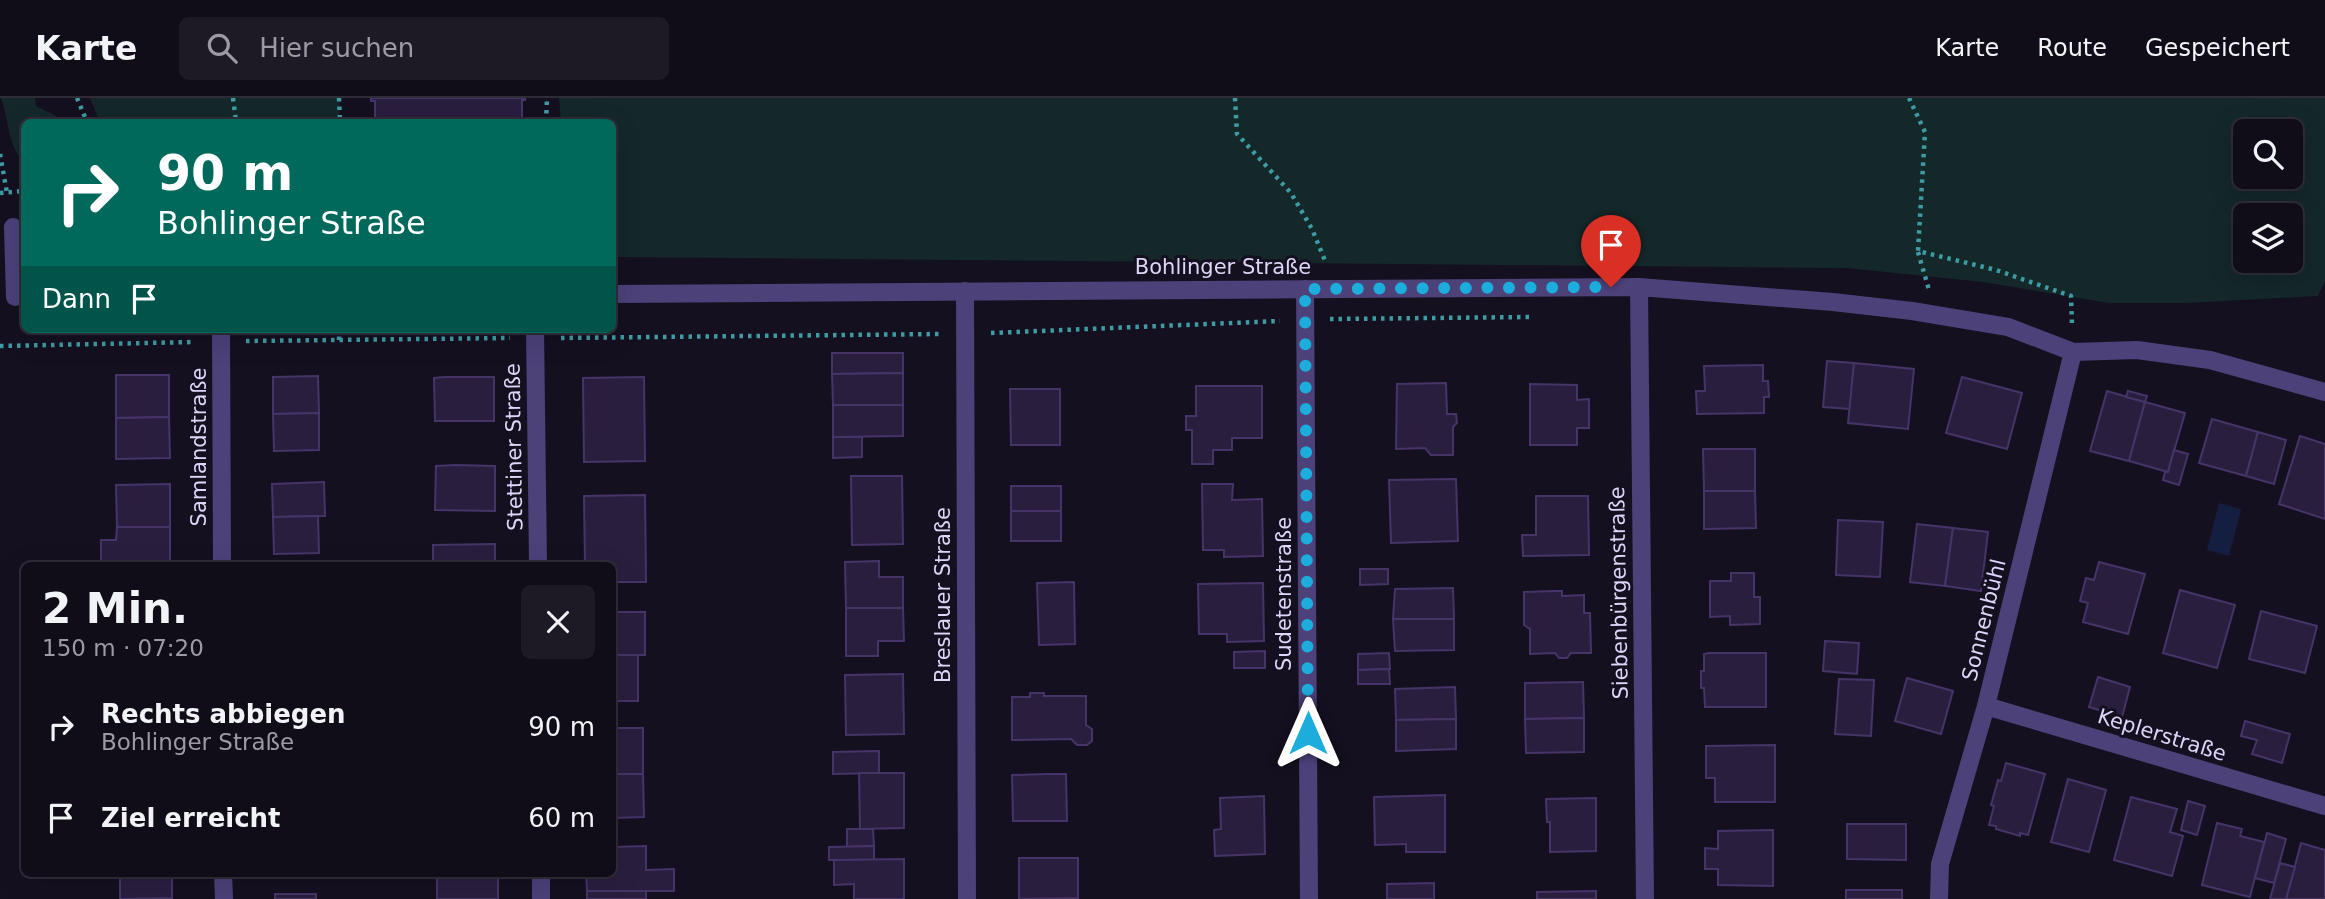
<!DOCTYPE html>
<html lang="de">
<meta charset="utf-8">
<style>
body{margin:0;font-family:"DejaVu Sans",sans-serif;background:#1e1a25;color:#f1f3f6;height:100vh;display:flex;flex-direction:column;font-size:26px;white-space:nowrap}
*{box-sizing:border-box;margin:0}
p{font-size:23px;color:#9c9ba2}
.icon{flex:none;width:38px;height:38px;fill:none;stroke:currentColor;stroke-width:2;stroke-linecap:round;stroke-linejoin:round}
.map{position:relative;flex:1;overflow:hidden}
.panel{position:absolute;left:21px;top:464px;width:595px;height:315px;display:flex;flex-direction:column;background:#100c18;border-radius:10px;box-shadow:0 7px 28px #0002,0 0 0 2px #302c37}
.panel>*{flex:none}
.top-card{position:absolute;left:21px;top:21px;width:595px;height:214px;border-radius:10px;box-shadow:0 7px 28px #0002,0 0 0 2px #302c37;background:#00695c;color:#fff;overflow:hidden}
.fabs{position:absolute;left:2233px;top:21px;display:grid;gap:14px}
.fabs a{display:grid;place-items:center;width:70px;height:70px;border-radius:10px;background:#100c18;box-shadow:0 7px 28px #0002,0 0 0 2px #302c37;font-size:35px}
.pin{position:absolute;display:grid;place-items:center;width:60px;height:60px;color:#fff;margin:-72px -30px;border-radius:50% 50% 50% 0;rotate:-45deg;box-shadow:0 0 7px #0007}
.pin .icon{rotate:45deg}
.me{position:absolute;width:77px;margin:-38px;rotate:0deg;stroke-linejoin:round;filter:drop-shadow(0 0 5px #0008)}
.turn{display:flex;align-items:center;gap:24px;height:147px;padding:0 21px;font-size:32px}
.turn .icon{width:91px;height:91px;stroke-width:2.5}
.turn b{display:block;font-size:49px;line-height:60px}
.then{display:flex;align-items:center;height:66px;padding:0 21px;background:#0003;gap:14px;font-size:26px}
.round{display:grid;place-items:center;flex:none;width:74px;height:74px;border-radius:10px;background:#1e1a25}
.head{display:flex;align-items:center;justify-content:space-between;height:119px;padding:0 21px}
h1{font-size:42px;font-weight:700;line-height:52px}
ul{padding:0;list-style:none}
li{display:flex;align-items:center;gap:21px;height:91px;padding:0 21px}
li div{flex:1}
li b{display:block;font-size:26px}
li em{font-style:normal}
header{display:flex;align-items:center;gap:42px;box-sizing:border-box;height:98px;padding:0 35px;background:#100c18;border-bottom:2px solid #302c37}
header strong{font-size:33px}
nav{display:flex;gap:38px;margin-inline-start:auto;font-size:24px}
.search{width:490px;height:63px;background:#1e1a25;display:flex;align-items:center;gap:18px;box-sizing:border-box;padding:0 24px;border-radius:10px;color:#9c9ba2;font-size:26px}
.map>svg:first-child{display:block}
.green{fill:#142729;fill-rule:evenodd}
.water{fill:#141e40}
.building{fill:#2a1e3f;stroke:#463468;stroke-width:2}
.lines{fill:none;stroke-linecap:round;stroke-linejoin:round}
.path{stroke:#3e9ba4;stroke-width:4.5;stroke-dasharray:3.5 5;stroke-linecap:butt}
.minor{stroke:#4c4179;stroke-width:18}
.route{stroke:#1daddd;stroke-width:12;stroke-dasharray:0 21.6}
.labels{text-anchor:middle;stroke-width:6;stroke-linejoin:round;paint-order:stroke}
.street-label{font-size:21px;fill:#ded5f9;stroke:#151020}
</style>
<header>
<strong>Karte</strong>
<div class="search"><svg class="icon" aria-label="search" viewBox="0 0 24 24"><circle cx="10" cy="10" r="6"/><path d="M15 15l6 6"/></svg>Hier suchen</div>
<nav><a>Karte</a><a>Route</a><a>Gespeichert</a></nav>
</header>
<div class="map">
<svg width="2325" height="801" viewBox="0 0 2325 801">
<rect width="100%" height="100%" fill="#151020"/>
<!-- green -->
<g class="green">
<path d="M1,0H35L36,8L68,24H24V64C7,48 9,21 1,0Z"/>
<polygon points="90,0 339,0 340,24 100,24"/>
<path d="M559,0H2325V183L2318,198L2186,205H2109L1983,184L1847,170L613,159L612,24H561ZM2291,33V79H2245V33ZM2245,117H2291V163H2245Z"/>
</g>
<!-- water -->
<polygon class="water" points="2219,405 2241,411 2229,458 2207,452"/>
<!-- building -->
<g class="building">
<polygon points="371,0 525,0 525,2 522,2 522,24 375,24 375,3 371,3"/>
<polygon points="832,255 903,255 903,275 832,276"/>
<polygon points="1827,263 1854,265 1850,311 1823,309"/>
<polygon points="1854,265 1914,271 1908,331 1848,325"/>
<polygon points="1763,267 1763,283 1768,283 1769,299 1764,299 1764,315 1697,316 1696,293 1705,293 1704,268"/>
<polygon points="903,275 903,307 833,307 832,276"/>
<polygon points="116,277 169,277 169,319 116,320"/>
<polygon points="318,278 319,315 273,316 273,279"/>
<polygon points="445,279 494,279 494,323 435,323 434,280"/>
<polygon points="644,279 645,363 584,364 583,280"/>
<polygon points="1962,279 2022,295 2007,351 1946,335"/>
<polygon points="1446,285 1447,316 1456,316 1457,325 1453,329 1453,357 1431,357 1425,350 1396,351 1397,286"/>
<polygon points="1530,286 1577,287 1577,302 1589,301 1589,330 1577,330 1577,347 1530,347"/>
<polygon points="1196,288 1262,288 1262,340 1232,340 1232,352 1213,352 1213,366 1192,366 1192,332 1186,332 1186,318 1196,318"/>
<polygon points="1010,291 1060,291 1060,347 1011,347"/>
<polygon points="2107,293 2145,304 2129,363 2090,353"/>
<polygon points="2128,293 2147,298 2145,304 2126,299"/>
<polygon points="2145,304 2185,315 2168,374 2129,363"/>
<polygon points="833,307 903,307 903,338 833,339"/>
<polygon points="319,315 319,352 274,353 273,316"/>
<polygon points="169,319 170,360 116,361 116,320"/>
<polygon points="2212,321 2258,334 2246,378 2199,365"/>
<polygon points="2258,334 2286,342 2274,386 2246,378"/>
<polygon points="2300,338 2325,346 2325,421 2279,406"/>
<polygon points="833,339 862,339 862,359 833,360"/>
<polygon points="1703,351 1755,351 1755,393 1704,393"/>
<polygon points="2174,352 2188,356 2179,387 2163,382 2165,374 2168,374"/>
<polygon points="455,367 495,368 495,413 435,412 436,368"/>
<polygon points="851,378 902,378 903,446 852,447"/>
<polygon points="1456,381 1458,443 1391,445 1389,382"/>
<polygon points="324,384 325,418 273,419 272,386"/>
<polygon points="170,386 170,429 117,429 116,387"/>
<polygon points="1202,386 1233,386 1232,402 1262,401 1263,458 1224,459 1224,452 1203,452"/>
<rect x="1011" y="388" width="50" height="25"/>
<polygon points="1704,393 1755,393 1756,430 1704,431"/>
<polygon points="645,397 646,484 612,484 612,467 585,467 584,398"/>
<polygon points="1536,398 1588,398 1589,457 1523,458 1522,437 1536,437"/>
<rect x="1011" y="413" width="50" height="30"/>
<polygon points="318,418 319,455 274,456 273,419"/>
<polygon points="1838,422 1883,424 1880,479 1836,477"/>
<polygon points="1917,426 1953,430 1945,488 1910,484"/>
<polygon points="117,429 170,429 170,467 101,467 101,442 116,442"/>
<polygon points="1953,430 1988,434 1981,493 1945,488"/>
<polygon points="495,446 495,467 433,467 433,447"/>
<polygon points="879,463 879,479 903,479 903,510 846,510 845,464"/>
<polygon points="2099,464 2145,476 2128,536 2083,524 2088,505 2080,503 2086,480 2094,482"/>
<polygon points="1360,471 1388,471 1388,486 1360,487"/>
<polygon points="1731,475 1754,475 1754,499 1760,499 1760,526 1730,527 1730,518 1710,519 1710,483 1731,483"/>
<polygon points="1074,484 1075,546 1039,547 1037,485"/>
<polygon points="1263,485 1264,543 1227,544 1227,536 1199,536 1198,486"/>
<polygon points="1453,490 1454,521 1393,521 1395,491"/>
<polygon points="2180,492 2235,507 2217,570 2163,555"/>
<polygon points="1554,493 1562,493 1562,498 1584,497 1584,515 1590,515 1591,555 1571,555 1567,560 1559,560 1555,555 1530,556 1530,531 1524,527 1524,494"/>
<polygon points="846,510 903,510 904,543 878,543 878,558 846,558"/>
<polygon points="2261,513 2317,528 2305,575 2249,561"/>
<rect x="612" y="514" width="33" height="43"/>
<polygon points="1393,521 1454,521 1454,552 1395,553"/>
<polygon points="1825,543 1859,545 1857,576 1823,573"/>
<polygon points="1265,553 1265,570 1234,570 1234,554"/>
<polygon points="1389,555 1390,571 1358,572 1358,556"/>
<polygon points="1709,555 1766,555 1766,609 1705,609 1704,590 1701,590 1701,573 1704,573 1704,556"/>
<rect x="612" y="557" width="26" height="46"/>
<polygon points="1389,571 1390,586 1358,586 1358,572"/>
<polygon points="903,576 904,636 846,637 845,577"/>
<polygon points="2098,579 2130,589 2122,619 2089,609"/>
<polygon points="1907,580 1953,593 1941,636 1895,623"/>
<polygon points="1839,581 1874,582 1871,638 1835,636"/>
<polygon points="1583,584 1584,620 1525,621 1525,585"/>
<polygon points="1455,589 1456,621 1396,622 1395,591"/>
<polygon points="1030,595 1044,595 1044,598 1086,598 1086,627 1092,631 1092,643 1087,647 1077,647 1071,641 1012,642 1012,599 1030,599"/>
<polygon points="1584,620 1584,654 1526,655 1525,621"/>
<polygon points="1456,621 1456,651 1396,653 1396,622"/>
<polygon points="2245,623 2290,636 2282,665 2252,656 2257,642 2241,638"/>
<rect x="612" y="630" width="31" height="46"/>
<polygon points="1775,647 1775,704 1715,704 1715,680 1706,680 1706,648"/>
<polygon points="879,653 879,675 833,676 833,654"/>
<polygon points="2006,665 2045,676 2028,737 2020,735 2020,738 1996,731 1996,728 1989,727 1994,708 1991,707 1998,682 2001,683"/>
<polygon points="859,675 904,675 904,730 860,731"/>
<polygon points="612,676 643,676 644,719 612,720"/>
<polygon points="1046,676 1066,676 1067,723 1013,723 1012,677"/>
<polygon points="2068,681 2106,692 2089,754 2051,744"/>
<polygon points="1445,697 1445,754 1406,754 1406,746 1375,747 1374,699"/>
<polygon points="1264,698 1265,756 1215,758 1214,732 1221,731 1220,700"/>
<polygon points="2131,699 2177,711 2170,734 2183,738 2172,778 2114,762"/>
<polygon points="1596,700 1596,753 1550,754 1550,724 1547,724 1546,701"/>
<polygon points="2188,703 2205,708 2197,737 2181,732"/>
<polygon points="2217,725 2242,731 2240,738 2264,744 2250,799 2202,787"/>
<polygon points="1847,726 1906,726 1906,762 1847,761"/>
<polygon points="847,731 873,731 874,748 847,749"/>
<polygon points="1773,732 1773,788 1718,787 1718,771 1705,771 1705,750 1718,751 1718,733"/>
<polygon points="2267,735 2286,741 2274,785 2255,780"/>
<polygon points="2301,745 2325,752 2325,801 2286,801"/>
<polygon points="646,748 646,772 674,771 674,793 587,793 586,775 612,775 612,749"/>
<polygon points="874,748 874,762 829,762 829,749"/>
<polygon points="1019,760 1078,760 1078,800 1019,801"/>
<polygon points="904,761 904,801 854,801 854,786 834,787 834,762"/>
<polygon points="2280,765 2295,769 2286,801 2270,801"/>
<polygon points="120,775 172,775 172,800 120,801"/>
<rect x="437" y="777" width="61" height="24"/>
<polygon points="1434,785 1434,801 1387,801 1387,786"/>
<rect x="1846" y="792" width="56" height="9"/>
<rect x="587" y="793" width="59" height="8"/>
<polygon points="1596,793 1596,801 1537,801 1537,794"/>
<rect x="275" y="796" width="41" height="5"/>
</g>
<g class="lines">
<!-- path -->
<g class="path">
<polyline points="77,0 87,24"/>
<polyline points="233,0 236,24"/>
<polyline points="339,0 340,24"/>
<polyline points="1235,0 1237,36 1291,95 1312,131 1326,165"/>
<polyline points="1909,0 1925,34 1918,153 1996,172 2071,198 2072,227"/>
<polyline points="546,24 547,0"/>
<polyline points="0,56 7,95"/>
<polyline points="0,95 24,93"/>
<polyline points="1918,154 1929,192"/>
<polyline points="1330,221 1532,219"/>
<polyline points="991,235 1280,223"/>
<polyline points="561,240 941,236"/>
<polyline points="339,242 339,231"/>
<polyline points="246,243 510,240"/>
<polyline points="0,248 195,244"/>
</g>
<!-- minor -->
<g class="minor">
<polyline points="13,129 15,199"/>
<polyline points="1639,189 1645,801"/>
<polyline points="1305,191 1309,801"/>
<polyline points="965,193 967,801"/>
<polyline points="612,196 1639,189 1833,204 1912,213 2008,229 2073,254 2137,252 2210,262 2325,294"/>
<polyline points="221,231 222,467"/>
<polyline points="535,231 538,467"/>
<polyline points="1986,608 2325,708"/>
<polyline points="223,775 224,801"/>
<polyline points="541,775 541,801"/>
<polyline points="1939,801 1940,766 1986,608 2073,254"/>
</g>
</g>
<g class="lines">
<!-- route -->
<polyline class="route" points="1308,635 1305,191 1611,189"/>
</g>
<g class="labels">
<!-- street labels -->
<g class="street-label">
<text x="1223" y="176">Bohlinger Straße</text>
<text transform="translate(199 349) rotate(-90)" y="7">Samlandstraße</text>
<text transform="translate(514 349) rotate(-91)" y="7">Stettiner Straße</text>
<text transform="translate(1619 495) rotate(-91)" y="7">Siebenbürgenstraße</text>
<text transform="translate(1284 496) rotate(-90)" y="7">Sudetenstraße</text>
<text transform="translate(943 497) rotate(-90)" y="7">Breslauer Straße</text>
<text transform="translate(1984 522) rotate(-76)" y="7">Sonnenbühl</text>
<text transform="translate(2162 637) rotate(17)" y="7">Keplerstraße</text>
</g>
</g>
</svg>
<div class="fabs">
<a><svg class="icon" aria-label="search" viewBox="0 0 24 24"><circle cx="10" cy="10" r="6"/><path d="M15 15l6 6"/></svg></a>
<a><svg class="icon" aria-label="layers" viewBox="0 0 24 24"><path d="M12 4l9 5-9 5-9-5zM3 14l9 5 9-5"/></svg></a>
</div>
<div class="pin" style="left:1611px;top:189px;background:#d93025"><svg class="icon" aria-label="arrive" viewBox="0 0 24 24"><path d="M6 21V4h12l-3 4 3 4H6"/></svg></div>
<svg class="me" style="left:1308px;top:635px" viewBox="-20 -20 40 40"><path d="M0-17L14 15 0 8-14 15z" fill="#1daddd" stroke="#fff" stroke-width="4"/></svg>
<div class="top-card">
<div class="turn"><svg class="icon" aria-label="right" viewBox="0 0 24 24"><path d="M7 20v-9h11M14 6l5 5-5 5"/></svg><div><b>90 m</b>Bohlinger Straße</div></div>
<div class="then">Dann<svg class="icon" aria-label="arrive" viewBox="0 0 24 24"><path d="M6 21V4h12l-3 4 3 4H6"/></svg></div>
</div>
<section class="panel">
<div class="head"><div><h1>2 Min.</h1><p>150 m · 07:20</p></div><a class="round"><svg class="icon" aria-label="close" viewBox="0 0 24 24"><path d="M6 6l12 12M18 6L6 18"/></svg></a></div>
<ul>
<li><svg class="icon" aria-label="right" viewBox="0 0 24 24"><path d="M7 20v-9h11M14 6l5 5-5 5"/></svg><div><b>Rechts abbiegen</b><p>Bohlinger Straße</p></div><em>90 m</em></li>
<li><svg class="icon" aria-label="arrive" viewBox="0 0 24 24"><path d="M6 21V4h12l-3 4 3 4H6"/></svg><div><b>Ziel erreicht</b></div><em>60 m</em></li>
</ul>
</section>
</div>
